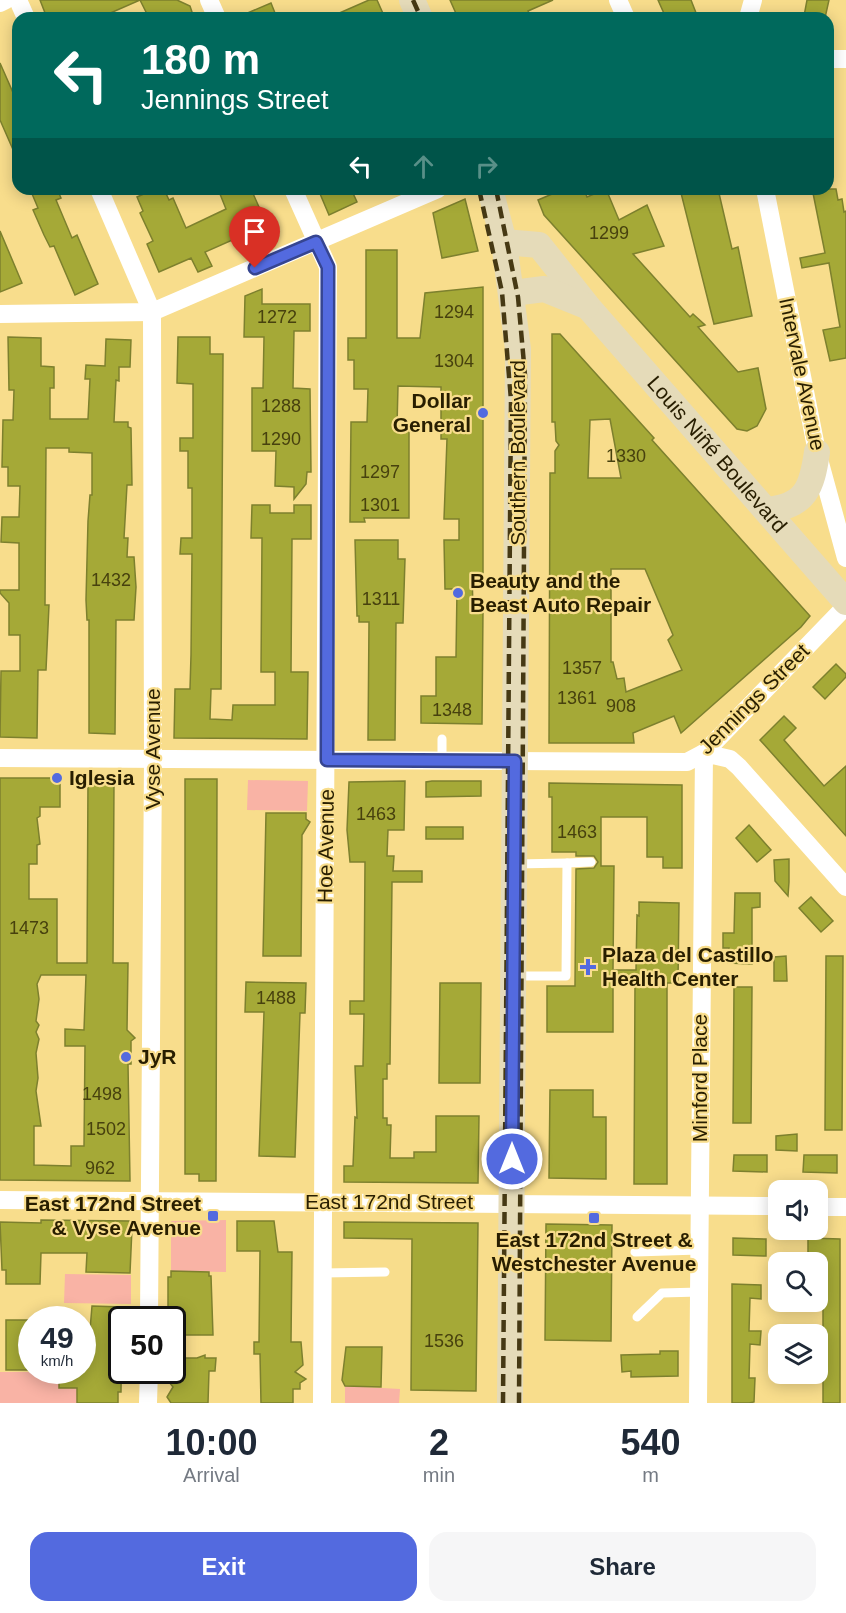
<!DOCTYPE html>
<meta charset="utf-8">
<style>
body{margin:0;font-family:Helvetica,sans-serif;background:#f6f6f7;color:#1f2937;height:100vh;display:flex;flex-direction:column;font-size:22px;white-space:nowrap}
*{box-sizing:border-box;margin:0}
p{font-size:20px;color:#747a83}
.icon{flex:none;width:33px;height:33px;fill:none;stroke:currentColor;stroke-width:2;stroke-linecap:round;stroke-linejoin:round}
.map{position:relative;height:1403px;overflow:hidden}
.sheet{display:flex;flex-direction:column;background:#fff;flex:1}
.sheet>*{flex:none}
.top-card{position:absolute;left:12px;top:12px;width:822px;height:183px;border-radius:18px;box-shadow:0 3px 15px #0003;background:#00695c;color:#fff;overflow:hidden}
.fabs{position:absolute;left:768px;top:1180px;display:grid;gap:12px}
.fabs a{display:grid;place-items:center;width:60px;height:60px;border-radius:12px;background:#fff;box-shadow:0 3px 15px #0003;font-size:30px}
.speed{position:absolute;left:18px;top:1306px;display:flex;gap:12px;font-size:30px;font-weight:700;text-align:center}
.speed>*{display:grid;place-content:center;width:78px;height:78px;border-radius:50%;background:#fff;box-shadow:0 3px 15px #0003;line-height:1}
.speed small{font-size:15px;font-weight:400}
.speed .limit{border:3px solid #111;border-radius:9px;background:#fff;color:#111}
.pin{position:absolute;display:grid;place-items:center;width:51px;height:51px;color:#fff;margin:-62px -26px;border-radius:50% 50% 50% 0;rotate:-45deg;box-shadow:0 0 6px #0007}
.pin .icon{rotate:45deg}
.me{position:absolute;width:66px;margin:-33px;rotate:0deg;stroke-linejoin:round;filter:drop-shadow(0 0 4px #0008)}
.turn{display:flex;align-items:center;gap:21px;height:126px;padding:0 30px;font-size:27px}
.turn .icon{width:78px;height:78px;stroke-width:2.5}
.turn b{display:block;font-size:42px;line-height:51px}
.lanes{display:flex;align-items:center;height:57px;padding:0 30px;background:#0003;justify-content:center;gap:30px;direction:ltr}
.lanes .off{opacity:.35}
.eta{display:flex;justify-content:space-evenly;align-items:center;height:102px;text-align:center}
.eta b{font-size:36px;font-weight:800;line-height:42px}
.action{display:flex;gap:12px;margin-top:auto;padding:12px 30px}
.action a{flex:1;height:69px;border-radius:18px;background:#536adf;color:#fff;font-size:24px;font-weight:800;line-height:69px;text-align:center}
.action a+a{background:#f6f6f7;color:#1f2937}
.map>svg:first-child{display:block}
.green{fill:#f9b3a5}
.building{fill:#a5a937;stroke:#7d802e;stroke-width:1.5;fill-rule:evenodd}
.lines{fill:none;stroke-linecap:round;stroke-linejoin:round}
.lane{stroke:#fff;stroke-width:9}
.street{stroke:#fff;stroke-width:18}
.secondary{stroke:#e5dbb9;stroke-width:26}
.rail{stroke:#463914;stroke-width:4.5;stroke-dasharray:12 6;stroke-linecap:butt}
.route-casing{stroke:#364591;stroke-width:15}
.route{stroke:#536adf;stroke-width:10}
.poi-dot{fill:#536adf;stroke:#f8dd8c;stroke-width:2}
.labels{text-anchor:middle;stroke-width:4.5;stroke-linejoin:round;paint-order:stroke}
.number-label{font-size:18px;fill:#47410e}
.street-label{font-size:21px;fill:#281e00;stroke:#f8dd8c}
.poi-label{font-size:21px;font-weight:bold;fill:#281e00;stroke:#f8dd8c;text-anchor:start}
</style>
<div class="map">
<svg width="846" height="1403" viewBox="0 0 846 1403">
<rect width="100%" height="100%" fill="#f8dd8c"/>
<!-- green -->
<g class="green">
<polygon points="248,780 308,781 307,811 247,810"/>
<polygon points="226,1220 226,1272 171,1271 171,1221"/>
<polygon points="65,1274 131,1275 131,1304 64,1303"/>
<polygon points="0,1372 59,1372 59,1388 77,1388 77,1403 0,1403"/>
<polygon points="345,1386 400,1389 399,1403 345,1403"/>
</g>
<!-- building -->
<g class="building">
<polygon points="40,0 140,0 99,18 47,18"/>
<polygon points="140,0 177,0 190,6 194,18 149,18"/>
<polygon points="369,0 377,0 385,18 328,18"/>
<polygon points="450,0 553,0 528,11 531,18 458,18"/>
<polygon points="658,0 691,0 698,18 666,18"/>
<polygon points="807,0 829,0 825,18 804,16"/>
<polygon points="271,3 277,18 236,18"/>
<polygon points="0,63 18,104 18,161 0,120"/>
<polygon points="30,189 57,189 61,198 56,200 72,238 77,235 98,284 75,295 54,246 50,247 44,235 33,210 38,208"/>
<polygon points="155,189 164,189 169,200 173,198 186,228 226,209 218,189 251,189 271,234 243,246 239,237 205,252 212,266 198,272 191,258 159,272 147,244 153,241 140,213 143,211 137,197"/>
<polygon points="318,189 351,189 357,202 329,215"/>
<polygon points="564,189 584,189 587,197 606,189 619,220 647,205 664,246 633,254 690,317 693,314 705,325 698,327 738,372 758,368 766,409 757,426 747,431 737,429 544,215 538,200"/>
<polygon points="680,189 718,189 732,249 738,247 752,316 714,324"/>
<polygon points="815,189 836,189 838,200 842,199 844,212 846,211 846,358 830,361 823,330 840,327 829,263 802,268 800,258 825,253 813,193"/>
<polygon points="465,199 478,251 442,258 433,213"/>
<polygon points="0,231 22,283 0,292"/>
<polygon points="366,250 397,250 397,338 420,338 425,293 483,287 483,573 472,573 473,609 483,609 482,724 421,723 421,696 436,696 436,657 456,657 457,589 445,589 444,540 459,540 459,519 444,519 447,439 441,439 441,387 398,386 397,426 409,427 409,518 364,518 365,522 350,522 351,422 367,422 368,389 354,389 354,360 348,360 348,338 366,338"/>
<polygon points="262,289 262,304 310,304 310,331 294,331 293,388 310,389 311,472 307,472 306,484 294,499 294,487 275,486 276,451 252,451 252,388 263,388 264,337 244,337 245,296"/>
<path d="M552,334H560L654,438L652,440L810,616L801,627L681,733L674,716L633,733L634,743H549L550,473H555V451L559,445L556,441L555,422H552ZM610,419L621,478H588L590,420ZM611,569H645L673,635L668,640L682,670L626,692L624,678L617,679L613,662H611Z"/>
<polygon points="8,337 41,338 41,366 54,367 54,388 50,388 50,419 88,419 90,379 85,379 86,365 105,366 106,339 131,340 130,367 119,367 119,381 116,380 114,422 128,422 128,427 131,428 132,485 127,485 124,538 128,538 127,557 134,557 136,587 134,620 116,620 115,734 89,733 89,620 87,620 86,600 88,521 90,495 92,495 92,453 69,452 69,448 46,448 45,605 49,605 46,670 38,670 37,738 0,737 1,671 20,671 20,635 9,635 9,603 0,593 0,590 19,590 19,543 1,542 2,517 19,517 20,486 8,486 8,467 2,467 3,420 13,420 14,390 9,390"/>
<polygon points="178,337 210,337 210,354 223,354 221,689 211,689 210,719 232,720 233,705 275,705 275,672 261,672 262,538 251,538 252,505 270,505 270,513 294,513 294,505 311,505 311,539 292,539 291,672 308,672 307,739 174,738 175,689 190,689 191,655 192,554 180,554 181,538 192,538 192,488 188,488 188,451 180,451 180,438 193,438 193,384 177,383"/>
<polygon points="355,540 398,540 398,559 405,559 403,623 396,623 395,740 368,740 369,622 359,622 359,616 357,616"/>
<polygon points="836,664 846,674 846,677 825,699 813,687"/>
<polygon points="784,716 796,728 784,740 824,786 846,766 846,836 760,740"/>
<path d="M0,778H60V807H40V816L37,818L40,844L37,845V864H29V899H57V963H87L88,780H114L113,963H128L127,1030L135,1038L131,1041V1064H128L130,1181L0,1180ZM41,975H86L84,1030L65,1029V1046H85L84,1146H71V1166L34,1165V1126H41L36,1091L38,1078L36,1053L39,1039L36,1032L39,1025L36,1021L39,999L37,984Z"/>
<polygon points="185,779 217,779 216,1181 199,1181 199,1174 185,1174"/>
<polygon points="405,781 404,830 388,830 387,856 394,856 393,871 422,871 422,882 392,882 390,1064 387,1064 387,1079 383,1079 383,1118 387,1118 387,1125 391,1125 390,1158 414,1158 414,1152 436,1152 436,1116 479,1116 478,1183 344,1182 344,1166 353,1166 355,1117 357,1118 355,1066 363,1066 364,1014 350,1014 350,1001 364,1001 365,862 350,862 347,830 349,782"/>
<polygon points="432,781 481,781 481,796 426,797 426,782"/>
<polygon points="549,783 682,785 682,868 663,868 663,857 647,857 647,817 601,817 601,866 614,866 613,970 636,970 637,915 639,916 639,902 679,903 678,983 667,983 667,1184 634,1184 635,983 613,983 613,1032 547,1032 547,986 575,986 576,869 594,868 598,862 594,856 576,856 576,852 552,852 552,797 549,797"/>
<polygon points="266,813 306,813 306,819 310,822 302,835 301,956 263,956"/>
<polygon points="749,825 771,850 757,862 736,838"/>
<rect x="426" y="827" width="37" height="12"/>
<polygon points="789,859 789,882 788,896 775,881 774,860"/>
<polygon points="735,893 760,893 760,907 752,908 752,964 728,963 729,948 723,948 723,933 734,933"/>
<polygon points="811,897 833,921 821,932 799,908"/>
<polygon points="786,956 787,981 774,981 774,957"/>
<polygon points="826,956 843,956 842,1130 825,1130"/>
<polygon points="246,982 306,983 305,1013 300,1013 295,1157 259,1156 264,1012 245,1012"/>
<polygon points="440,983 481,983 480,1083 439,1083"/>
<polygon points="734,987 752,987 751,1123 733,1123"/>
<polygon points="550,1090 593,1090 593,1117 606,1117 606,1179 549,1178"/>
<polygon points="797,1134 797,1151 776,1150 776,1136"/>
<polygon points="734,1155 767,1155 767,1172 733,1171"/>
<polygon points="804,1155 837,1155 837,1173 803,1172"/>
<polygon points="41,1220 130,1221 130,1228 132,1228 130,1273 86,1272 87,1253 41,1253 40,1284 6,1284 6,1270 2,1270 0,1222 41,1223"/>
<polygon points="237,1221 274,1221 278,1252 292,1252 291,1342 301,1342 303,1365 295,1372 306,1379 300,1383 300,1389 293,1389 293,1403 261,1403 260,1354 254,1354 254,1342 259,1342 260,1251 237,1251"/>
<polygon points="344,1222 478,1223 476,1391 411,1390 412,1239 344,1238"/>
<polygon points="546,1224 612,1225 611,1341 545,1340"/>
<polygon points="733,1238 766,1239 766,1256 733,1255"/>
<polygon points="808,1238 840,1239 840,1403 823,1403 823,1256 808,1256"/>
<polygon points="171,1271 209,1272 209,1276 211,1276 213,1335 172,1335 172,1320 171,1315 168,1315 168,1277 171,1277"/>
<polygon points="732,1284 761,1285 761,1299 750,1298 749,1331 761,1331 760,1345 750,1344 749,1378 755,1378 754,1402 749,1403 732,1403"/>
<polygon points="92,1306 122,1307 121,1392 118,1392 118,1403 77,1403 77,1388 59,1388 59,1371 82,1371 82,1342 89,1342"/>
<rect x="6" y="1320" width="26" height="50"/>
<polygon points="346,1347 382,1347 381,1387 345,1386 342,1380"/>
<polygon points="660,1351 678,1351 678,1376 631,1377 631,1371 622,1372 621,1355 660,1354"/>
<polygon points="205,1355 205,1358 216,1358 215,1371 209,1371 208,1403 171,1403 167,1397 173,1387 166,1378 172,1373 172,1358 197,1358"/>
</g>
<g class="lines">
<!-- lane -->
<g class="lane">
<polyline points="442,739 442,762"/>
<polyline points="567,863 591,862"/>
<polyline points="516,864 567,863 566,976 516,976"/>
<polyline points="635,1252 699,1250"/>
<polyline points="323,1273 385,1272"/>
<polyline points="637,1317 662,1293 699,1292"/>
</g>
<!-- street -->
<g class="street">
<polyline points="18,0 26,18"/>
<polyline points="209,0 217,18"/>
<polyline points="618,0 626,18"/>
<polyline points="0,3 6,0"/>
<polyline points="748,18 753,0"/>
<polyline points="828,59 846,59"/>
<polyline points="99,189 152,312 153,759 149,1320"/>
<polyline points="293,189 328,267 322,1403"/>
<polyline points="765,189 817,452 846,558"/>
<polyline points="0,314 152,312 438,189"/>
<polyline points="0,758 687,762 704,753 846,606"/>
<polyline points="0,1200 778,1206"/>
<polyline points="818,1207 846,1207"/>
<polyline points="148,1403 149,1371"/>
<polyline points="698,1403 704,753 730,759 739,767 846,887"/>
</g>
<!-- secondary -->
<g class="secondary">
<polyline points="412,0 420,18"/>
<polyline points="490,189 504,242 518,349 510,1403"/>
<path id="s1" d="M504,242L539,245L589,308L846,602"/>
<polyline points="513,293 544,289 586,306"/>
<path d="M766,510C806,507 812,487 817,452"/>
</g>
<!-- rail -->
<g class="rail">
<polyline points="413,0 421,18"/>
<polyline points="479,189 502,292 511,400 503,1403"/>
<polyline points="496,189 518,297 525,375 519,1403"/>
</g>
</g>
<g class="lines">
<defs>
<polyline id="route" points="255,268 316,242 328,267 327,760 515,761 512,1159"/>
</defs>
<!-- route casing -->
<use href="#route" class="route-casing"/>
<!-- route -->
<use href="#route" class="route"/>
</g>
<!-- markers -->
<g class="poi-dot">
<circle cx="483" cy="413" r="6"/>
<circle cx="458" cy="593" r="6"/>
<circle cx="57" cy="778" r="6"/>
<path d="M585 958h6v6h6v6h-6v6h-6v-6h-6v-6h6z"/>
<circle cx="126" cy="1057" r="6"/>
<rect x="207" y="1210" width="12" height="12" rx="3"/>
<rect x="588" y="1212" width="12" height="12" rx="3"/>
</g>
<g class="labels">
<!-- number labels -->
<g class="number-label">
<text x="609" y="239">1299</text>
<text x="454" y="318">1294</text>
<text x="277" y="323">1272</text>
<text x="454" y="367">1304</text>
<text x="281" y="412">1288</text>
<text x="281" y="445">1290</text>
<text x="626" y="462">1330</text>
<text x="380" y="478">1297</text>
<text x="380" y="511">1301</text>
<text x="111" y="586">1432</text>
<text x="381" y="605">1311</text>
<text x="582" y="674">1357</text>
<text x="577" y="704">1361</text>
<text x="621" y="712">908</text>
<text x="452" y="716">1348</text>
<text x="376" y="820">1463</text>
<text x="577" y="838">1463</text>
<text x="29" y="934">1473</text>
<text x="276" y="1004">1488</text>
<text x="102" y="1100">1498</text>
<text x="106" y="1135">1502</text>
<text x="100" y="1174">962</text>
<text x="444" y="1347">1536</text>
</g>
<!-- street labels -->
<g class="street-label">
<text transform="translate(802 374) rotate(78)" y="7">Intervale Avenue</text>
<text transform="translate(518 453) rotate(-90)" y="7">Southern Boulevard</text>
<text dy="7" stroke="none"><textPath href="#s1" startOffset="310">Louis Niñé Boulevard</textPath></text>
<text transform="translate(754 699) rotate(-45)" y="7">Jennings Street</text>
<text transform="translate(153 749) rotate(-90)" y="7">Vyse Avenue</text>
<text transform="translate(326 846) rotate(-89)" y="7">Hoe Avenue</text>
<text transform="translate(700 1078) rotate(-90)" y="7">Minford Place</text>
<text x="389" y="1209">East 172nd Street</text>
</g>
<!-- poi labels -->
<g class="poi-label">
<text x="471" y="408" text-anchor="end">Dollar<tspan x="471" dy="24">General</tspan></text>
<text x="470" y="588">Beauty and the<tspan x="470" dy="24">Beast Auto Repair</tspan></text>
<text x="69" y="785">Iglesia</text>
<text x="602" y="962">Plaza del Castillo<tspan x="602" dy="24">Health Center</tspan></text>
<text x="138" y="1064">JyR</text>
<text x="201" y="1211" text-anchor="end">East 172nd Street<tspan x="201" dy="24">&amp; Vyse Avenue</tspan></text>
<text x="594" y="1247" text-anchor="middle">East 172nd Street &amp;<tspan x="594" dy="24">Westchester Avenue</tspan></text>
</g>
</g>
</svg>
<div class="fabs">
<a><svg class="icon" aria-label="sound" viewBox="0 0 24 24"><path d="M4 9h4l5-4v14l-5-4H4zM17 9q2 3 0 6"/></svg></a>
<a><svg class="icon" aria-label="search" viewBox="0 0 24 24"><circle cx="10" cy="10" r="6"/><path d="M15 15l6 6"/></svg></a>
<a><svg class="icon" aria-label="layers" viewBox="0 0 24 24"><path d="M12 4l9 5-9 5-9-5zM3 14l9 5 9-5"/></svg></a>
</div>
<div class="speed"><div>49<small>km/h</small></div><div class="limit">50</div></div>
<div class="pin" style="left:255px;top:268px;background:#d93025"><svg class="icon" aria-label="arrive" viewBox="0 0 24 24"><path d="M6 21V4h12l-3 4 3 4H6"/></svg></div>
<svg class="me" style="left:512px;top:1159px" viewBox="-20 -20 40 40"><circle r="17" fill="#536adf" stroke="#fff" stroke-width="3"/><path d="M0-11L8 9 0 5-8 9z" fill="#fff"/></svg>
<div class="top-card">
<div class="turn"><svg class="icon" aria-label="left" viewBox="0 0 24 24"><path d="M17 20v-9H6M10 6l-5 5 5 5"/></svg><div><b>180 m</b>Jennings Street</div></div>
<div class="lanes"><svg class="icon" aria-label="left" viewBox="0 0 24 24"><path d="M17 20v-9H6M10 6l-5 5 5 5"/></svg><svg class="icon off" aria-label="ahead" viewBox="0 0 24 24"><path d="M12 20V5M6 11l6-6 6 6"/></svg><svg class="icon off" aria-label="right" viewBox="0 0 24 24"><path d="M7 20v-9h11M14 6l5 5-5 5"/></svg></div>
</div>
</div>
<section class="sheet">
<div class="eta">
<div><b>10:00</b><p>Arrival</p></div>
<div><b>2</b><p>min</p></div>
<div><b>540</b><p>m</p></div>
</div>
<div class="action"><a>Exit</a><a>Share</a></div>
</section>
